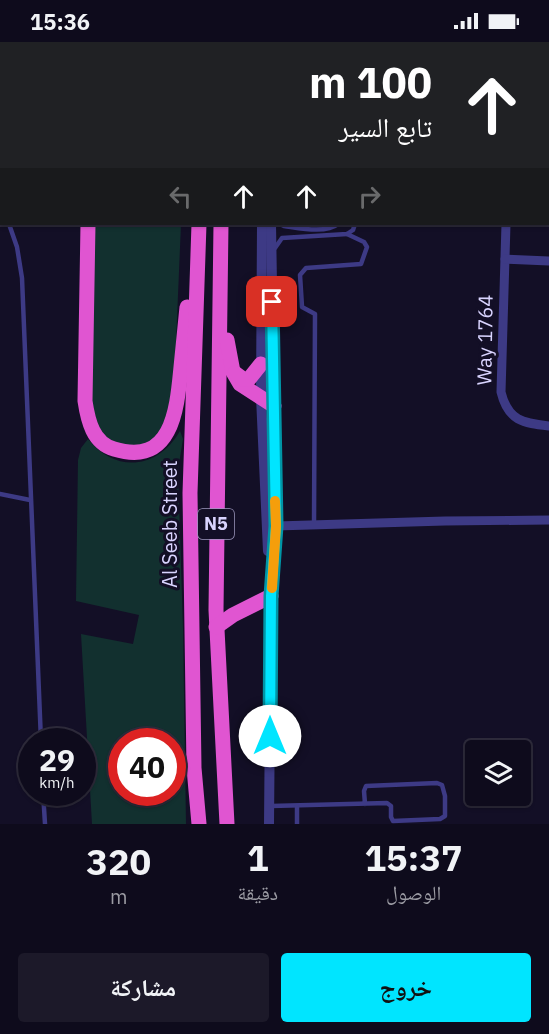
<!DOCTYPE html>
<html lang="ar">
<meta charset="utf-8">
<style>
body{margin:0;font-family:"IBM Plex Sans","Noto Naskh Arabic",sans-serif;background:#1c1929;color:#f1f3f6;direction:rtl;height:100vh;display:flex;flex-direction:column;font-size:22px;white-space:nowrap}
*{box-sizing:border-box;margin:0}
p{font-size:20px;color:#9b9ba3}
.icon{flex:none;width:33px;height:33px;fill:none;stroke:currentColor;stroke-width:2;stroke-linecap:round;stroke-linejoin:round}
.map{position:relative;height:782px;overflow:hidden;direction:ltr}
.side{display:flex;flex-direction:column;background:#0e0b1c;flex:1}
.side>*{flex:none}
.banner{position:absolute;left:0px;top:0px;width:549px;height:183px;box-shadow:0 2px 4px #0004,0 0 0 2px #2e2b3b;direction:rtl;background:#202124;color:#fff;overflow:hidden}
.buttons{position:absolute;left:465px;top:698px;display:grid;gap:12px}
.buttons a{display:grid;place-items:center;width:66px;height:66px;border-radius:6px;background:#0e0b1c;box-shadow:0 2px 4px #0004,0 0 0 2px #2e2b3b;font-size:30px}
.speed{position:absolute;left:18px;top:686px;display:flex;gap:12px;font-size:30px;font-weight:700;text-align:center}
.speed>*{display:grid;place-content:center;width:78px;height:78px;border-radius:50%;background:#0e0b1c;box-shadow:0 2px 4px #0004,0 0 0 2px #2e2b3b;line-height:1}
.speed small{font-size:15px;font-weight:400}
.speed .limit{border:9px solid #d22;background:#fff;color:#111}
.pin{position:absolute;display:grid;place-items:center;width:51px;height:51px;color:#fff;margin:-26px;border-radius:12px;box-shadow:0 3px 9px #0006}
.me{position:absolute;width:66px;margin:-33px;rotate:0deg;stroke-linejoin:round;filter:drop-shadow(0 0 4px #0008)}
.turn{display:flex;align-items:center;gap:21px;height:126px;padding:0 18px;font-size:27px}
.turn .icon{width:78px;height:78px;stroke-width:2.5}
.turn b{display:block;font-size:42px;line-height:51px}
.lanes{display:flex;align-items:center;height:57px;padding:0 18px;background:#0003;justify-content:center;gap:30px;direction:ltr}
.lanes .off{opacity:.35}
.eta{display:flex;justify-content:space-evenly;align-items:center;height:102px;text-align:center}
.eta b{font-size:36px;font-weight:700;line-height:42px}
.action{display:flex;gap:12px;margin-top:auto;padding:12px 18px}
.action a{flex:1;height:69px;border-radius:6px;background:#00e5ff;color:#111;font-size:24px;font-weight:700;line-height:69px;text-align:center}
.action a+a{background:#1c1929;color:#f1f3f6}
.status{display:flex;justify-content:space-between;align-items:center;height:42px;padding:0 30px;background:#0e0b1c;direction:ltr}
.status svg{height:16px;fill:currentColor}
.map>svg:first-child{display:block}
.green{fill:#12302f;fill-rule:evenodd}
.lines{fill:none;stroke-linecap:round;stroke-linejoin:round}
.service{stroke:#3d3a85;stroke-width:4.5}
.minor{stroke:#3d3a85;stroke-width:9}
.tertiary{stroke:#3d3a85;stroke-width:10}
.trunk{stroke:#e055d1;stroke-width:15}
.route-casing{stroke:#0095a6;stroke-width:15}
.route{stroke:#00e5ff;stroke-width:10}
.slow{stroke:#f59e0b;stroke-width:10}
.labels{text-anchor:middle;stroke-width:6;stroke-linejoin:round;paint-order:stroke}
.shield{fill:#130f26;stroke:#9e99be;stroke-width:1.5}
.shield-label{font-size:18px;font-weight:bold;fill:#d9d4ff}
.street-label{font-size:20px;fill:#d9d4ff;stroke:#130f26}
</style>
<div class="status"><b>15:36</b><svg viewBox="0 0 49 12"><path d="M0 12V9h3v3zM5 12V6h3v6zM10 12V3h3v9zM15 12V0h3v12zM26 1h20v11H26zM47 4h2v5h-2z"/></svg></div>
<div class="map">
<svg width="549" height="782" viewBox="0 0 549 782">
<rect width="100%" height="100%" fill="#130f26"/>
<!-- green -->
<g class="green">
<polygon points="93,182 181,182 174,348 163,388 146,403 121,404 106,395 98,384 91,359"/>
<path d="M180,389L183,397L178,428L183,586L186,782H92L81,592L133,602L139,573L76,559L78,418L81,406L88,397C116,432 158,427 180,389ZM122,699H172V750H122Z"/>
</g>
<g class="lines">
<!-- service -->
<g class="service">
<polyline points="548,22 549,22"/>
<polyline points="0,162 2,165"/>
<polyline points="9,182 17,205 22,236 41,699"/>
<path d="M280,182L284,184C299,186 326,192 338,182"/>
<polyline points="275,206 282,196 347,192 353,188 355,182"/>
<polyline points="0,452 30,458"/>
<polyline points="314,483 315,272 302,265 300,233 306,226 361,222 367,205 364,200 347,192"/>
<polyline points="43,750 45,782"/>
<polyline points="271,764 387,761 391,764 391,775 393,779 440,777 445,774 445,754 442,743 437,741 366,744 364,749 365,762"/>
<polyline points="297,764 297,782"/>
</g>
<!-- minor -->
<g class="minor">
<polyline points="548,60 549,56"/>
<polyline points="548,110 549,110"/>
<path d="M506,182L501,350C508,379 523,381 549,384"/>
<polyline points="505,217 549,219"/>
<polyline points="276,484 445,479 549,478"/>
</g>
<!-- tertiary -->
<g class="tertiary">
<polyline points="271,2 272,0"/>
<polyline points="280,2 280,0"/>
<polyline points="262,182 261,355 268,509"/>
<polyline points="269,782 271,554 276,484 271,182"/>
</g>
<!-- trunk -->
<g class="trunk">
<polyline points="96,2 96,0"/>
<polyline points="202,2 202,0"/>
<polyline points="230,2 230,0"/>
<path d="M88,182L85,359C88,379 93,401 114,407C173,425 177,366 181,325C183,305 185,285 187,265"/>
<polyline points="221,182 216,568 227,782"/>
<polyline points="227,298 233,330 240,342 274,364"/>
<polyline points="235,331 243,337 249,337 261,322"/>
<polyline points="216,585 233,573 271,554"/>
<polyline points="199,782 194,726 190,451 199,182"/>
</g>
</g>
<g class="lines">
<defs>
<polyline id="route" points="270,694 271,554 276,484 272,260"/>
</defs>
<!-- route casing -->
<use href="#route" class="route-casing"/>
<!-- route -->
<use href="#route" class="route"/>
<!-- slow -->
<polyline class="slow" points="272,546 276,484 275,459"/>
</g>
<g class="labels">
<!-- shield labels -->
<rect class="shield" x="198" y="467" width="36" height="30" rx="4.5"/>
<g class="shield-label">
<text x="216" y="488">N5</text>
</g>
<!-- street labels -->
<g class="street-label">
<text transform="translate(485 298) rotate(-89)" y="7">Way 1764</text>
<text transform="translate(170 482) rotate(-90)" y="7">Al Seeb Street</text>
</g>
</g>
</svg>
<div class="buttons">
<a><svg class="icon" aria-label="layers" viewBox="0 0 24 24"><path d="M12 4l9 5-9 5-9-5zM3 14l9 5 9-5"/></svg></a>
</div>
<div class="speed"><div>29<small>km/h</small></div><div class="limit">40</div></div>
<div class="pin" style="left:272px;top:260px;background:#d93025"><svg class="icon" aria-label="arrive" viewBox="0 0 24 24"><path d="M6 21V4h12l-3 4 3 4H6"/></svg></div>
<svg class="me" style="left:270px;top:694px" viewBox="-20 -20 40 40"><circle r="19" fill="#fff"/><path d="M0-13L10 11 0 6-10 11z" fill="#00e5ff"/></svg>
<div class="banner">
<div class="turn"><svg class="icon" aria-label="ahead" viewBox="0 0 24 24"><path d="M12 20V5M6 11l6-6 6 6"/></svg><div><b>100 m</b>تابع السير</div></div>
<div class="lanes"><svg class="icon off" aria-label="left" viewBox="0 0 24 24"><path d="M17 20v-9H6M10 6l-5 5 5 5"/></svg><svg class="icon" aria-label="ahead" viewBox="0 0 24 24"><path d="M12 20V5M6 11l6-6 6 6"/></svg><svg class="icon" aria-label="ahead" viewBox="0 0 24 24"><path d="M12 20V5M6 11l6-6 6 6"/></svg><svg class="icon off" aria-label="right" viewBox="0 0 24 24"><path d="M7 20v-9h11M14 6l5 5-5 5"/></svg></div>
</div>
</div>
<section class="side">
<div class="eta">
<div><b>15:37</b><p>الوصول</p></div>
<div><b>1</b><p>دقيقة</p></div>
<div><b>320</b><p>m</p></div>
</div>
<div class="action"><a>خروج</a><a>مشاركة</a></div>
</section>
